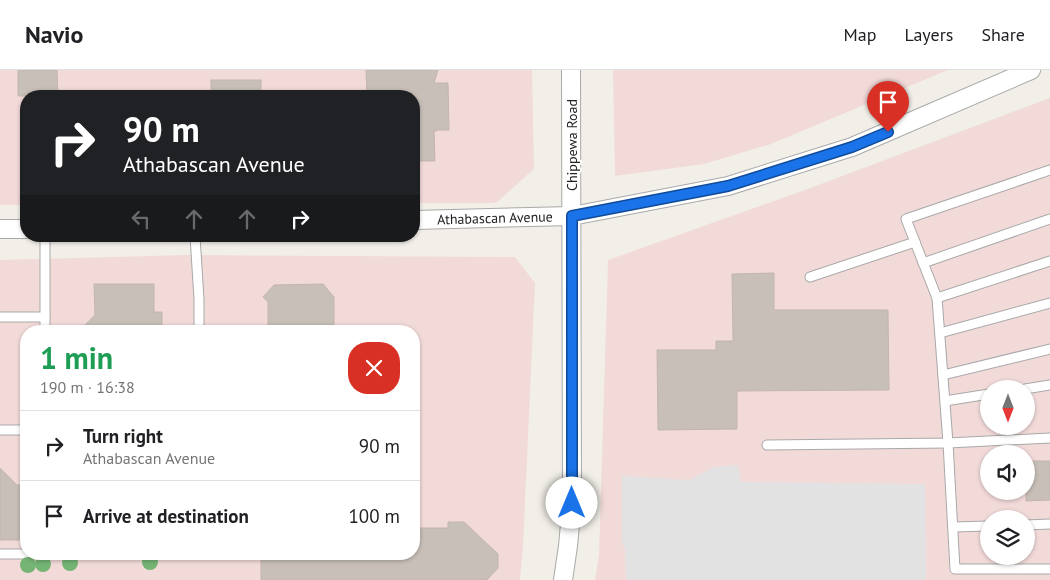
<!DOCTYPE html>
<meta charset="utf-8">
<style>
body{margin:0;font-family:"PT Sans",sans-serif;background:#f2f2f2;color:#202124;height:100vh;display:flex;flex-direction:column;font-size:19px;white-space:nowrap}
*{box-sizing:border-box;margin:0}
p{font-size:16px;color:#757577}
.icon{flex:none;width:28px;height:28px;fill:none;stroke:currentColor;stroke-width:2;stroke-linecap:round;stroke-linejoin:round}
.map{position:relative;flex:1;overflow:hidden}
.details{position:absolute;left:20px;top:255px;width:400px;height:235px;display:flex;flex-direction:column;background:#fff;border-radius:20px;box-shadow:0 1px 4px #0004}
.details>*{flex:none}
.top-card{position:absolute;left:20px;top:20px;width:400px;height:152px;border-radius:20px;box-shadow:0 1px 4px #0004;background:#202124;color:#fff;overflow:hidden}
.needle{width:32px;rotate:180deg}
.tools{position:absolute;left:980px;top:310px;display:grid;gap:10px}
.tools a{display:grid;place-items:center;width:55px;height:55px;border-radius:50%;background:#fff;box-shadow:0 1px 4px #0004;font-size:25px}
.pin{position:absolute;display:grid;place-items:center;width:42px;height:42px;color:#fff;margin:-51px -21px;border-radius:50% 50% 50% 0;rotate:-45deg;box-shadow:0 0 5px #0007}
.pin .icon{rotate:45deg}
.me{position:absolute;width:55px;margin:-28px;rotate:0deg;stroke-linejoin:round;filter:drop-shadow(0 0 4px #0008)}
.turn{display:flex;align-items:center;gap:18px;height:105px;padding:0 20px;font-size:22px}
.turn .icon{width:65px;height:65px;stroke-width:2.5}
.turn b{display:block;font-size:35px;line-height:42px}
.lanes{display:flex;align-items:center;height:48px;padding:0 20px;background:#0003;justify-content:center;gap:25px;direction:ltr}
.lanes .off{opacity:.35}
.round{display:grid;place-items:center;flex:none;width:52px;height:52px;border-radius:20px;background:#f2f2f2}
.headline{display:flex;align-items:center;justify-content:space-between;height:85px;padding:0 20px}
h1{font-size:30px;font-weight:600;line-height:38px;color:#1e9e55}
ul{padding:0;list-style:none}
li{display:flex;align-items:center;gap:15px;height:70px;padding:0 20px;border-top:1px solid #e0e0e0}
li div{flex:1}
li b{display:block;font-size:19px}
li em{font-style:normal}
header{display:flex;align-items:center;gap:30px;box-sizing:border-box;height:70px;padding:0 25px;background:#fff;border-bottom:1px solid #e0e0e0}
header strong{font-size:24px}
nav{display:flex;gap:28px;margin-inline-start:auto;font-size:18px}
.map>svg:first-child{display:block}
.commercial{fill:#f2dad9;fill-rule:evenodd}
.parking{fill:#e2e2e2}
.building{fill:#c7bfb8;stroke:#c4b6ab}
.lines{fill:none;stroke-linecap:round;stroke-linejoin:round}
.lane-casing{stroke:#a9a9a9;stroke-width:11}
.street-casing{stroke:#a9a9a9;stroke-width:20}
.lane{stroke:#fff;stroke-width:9}
.street{stroke:#fff;stroke-width:18}
.tree{fill:#74b475}
.route-casing{stroke:#114b97;stroke-width:12}
.route{stroke:#1a73e8;stroke-width:9}
.labels{text-anchor:middle;stroke-width:4;stroke-linejoin:round;paint-order:stroke}
.street-label{font-size:14px;fill:#222;stroke:#fff}
</style>
<header>
<strong>Navio</strong>
<nav><a>Map</a><a>Layers</a><a>Share</a></nav>
</header>
<div class="map">
<svg width="1050" height="510" viewBox="0 0 1050 510">
<rect width="100%" height="100%" fill="#f2efe9"/>
<!-- commercial -->
<g class="commercial">
<polygon points="0,0 532,0 534,99 496,133 414,133 414,26 26,26 26,135 0,135"/>
<polygon points="613,0 948,0 771,74 704,94 615,106"/>
<path d="M1050,28V510H595L599,485L608,190L805,120ZM989,319H1026V356H989ZM989,384H1026V421H989ZM989,449H1026V486H989Z"/>
<path d="M186,185L515,187L535,213L523,477L520,510H0V190ZM26,261H414V484H26Z"/>
</g>
<!-- parking -->
<polygon class="parking" points="738,395 741,412 925,414 926,510 626,510 625,479 622,471 622,406 690,410 714,397"/>
<!-- building -->
<g class="building">
<polygon points="18,0 57,0 58,26 18,26"/>
<polygon points="366,0 438,0 434,13 448,13 449,60 437,60 437,61 434,61 435,91 414,91 414,26 367,26"/>
<rect x="211" y="10" width="50" height="16"/>
<polygon points="774,203 774,240 888,240 889,320 737,321 737,359 658,360 657,280 716,280 716,271 733,271 732,204"/>
<polygon points="94,214 154,214 154,242 162,242 162,261 79,261 95,245"/>
<polygon points="323,214 334,227 334,255 328,261 268,261 268,232 263,227 274,215"/>
<polygon points="1026,391 1050,391 1050,430 1026,431"/>
<polygon points="0,398 17,415 26,415 26,470 0,470"/>
<polygon points="448,452 464,452 498,484 498,498 487,510 261,510 261,484 414,484 414,458 448,458"/>
</g>
<g class="lines">
<defs>
<g id="lane">
<polyline points="45,166 45,261"/>
<polyline points="195,166 199,229 199,261"/>
<polyline points="915,172 937,228 948,373 955,499 1050,499"/>
<polyline points="923,193 1050,149"/>
<polyline points="810,207 915,172 906,149 1050,100"/>
<polyline points="937,228 1050,191"/>
<polyline points="0,247 45,247"/>
<polyline points="940,263 1050,233"/>
<polyline points="943,305 1050,279"/>
<polyline points="1025,319 1050,315"/>
<polyline points="945,331 989,324"/>
<polyline points="0,360 26,360"/>
<polyline points="767,375 948,373 1050,368"/>
<polyline points="1026,455 1050,454"/>
<polyline points="953,457 989,456"/>
<polyline points="0,484 26,484"/>
</g>
<g id="street">
<path id="s1" d="M414,150L572,146L728,116L852,77L1031,0"/>
<polyline points="0,159 26,159"/>
<polyline points="563,510 568,476 572,433 571,0"/>
</g>
</defs>
<!-- lane casing -->
<use href="#lane" class="lane-casing"/>
<!-- street casing -->
<use href="#street" class="street-casing"/>
<!-- lane -->
<use href="#lane" class="lane"/>
<!-- street -->
<use href="#street" class="street"/>
</g>
<!-- trees -->
<g class="tree">
<circle cx="150" cy="492" r="8"/>
<circle cx="70" cy="493" r="8"/>
<circle cx="43" cy="494" r="8"/>
<circle cx="28" cy="495" r="8"/>
</g>
<g class="lines">
<defs>
<polyline id="route" points="572,433 572,146 728,116 852,77 888,62"/>
</defs>
<!-- route casing -->
<use href="#route" class="route-casing"/>
<!-- route -->
<use href="#route" class="route"/>
</g>
<g class="labels">
<!-- street labels -->
<g class="street-label">
<text transform="translate(572 75) rotate(-90)" y="5">Chippewa Road</text>
<text dy="5" stroke="none"><textPath href="#s1" startOffset="81">Athabascan Avenue</textPath></text>
</g>
</g>
</svg>
<div class="tools">
<a><svg class="needle" viewBox="-14 -14 28 28"><path d="M0-13l5 13h-10z" fill="#e53935"/><path d="M0 13l5-13h-10z" fill="#757577"/></svg></a>
<a><svg class="icon" aria-label="sound" viewBox="0 0 24 24"><path d="M4 9h4l5-4v14l-5-4H4zM17 9q2 3 0 6"/></svg></a>
<a><svg class="icon" aria-label="layers" viewBox="0 0 24 24"><path d="M12 4l9 5-9 5-9-5zM3 14l9 5 9-5"/></svg></a>
</div>
<div class="pin" style="left:888px;top:62px;background:#d93025"><svg class="icon" aria-label="arrive" viewBox="0 0 24 24"><path d="M6 21V4h12l-3 4 3 4H6"/></svg></div>
<svg class="me" style="left:572px;top:433px" viewBox="-20 -20 40 40"><circle r="19" fill="#fff"/><path d="M0-13L10 11 0 6-10 11z" fill="#1a73e8"/></svg>
<div class="top-card">
<div class="turn"><svg class="icon" aria-label="right" viewBox="0 0 24 24"><path d="M7 20v-9h11M14 6l5 5-5 5"/></svg><div><b>90 m</b>Athabascan Avenue</div></div>
<div class="lanes"><svg class="icon off" aria-label="left" viewBox="0 0 24 24"><path d="M17 20v-9H6M10 6l-5 5 5 5"/></svg><svg class="icon off" aria-label="ahead" viewBox="0 0 24 24"><path d="M12 20V5M6 11l6-6 6 6"/></svg><svg class="icon off" aria-label="ahead" viewBox="0 0 24 24"><path d="M12 20V5M6 11l6-6 6 6"/></svg><svg class="icon" aria-label="right" viewBox="0 0 24 24"><path d="M7 20v-9h11M14 6l5 5-5 5"/></svg></div>
</div>
<section class="details">
<div class="headline"><div><h1>1 min</h1><p>190 m · 16:38</p></div><a class="round" style="background:#d93025;color:#fff"><svg class="icon" aria-label="close" viewBox="0 0 24 24"><path d="M6 6l12 12M18 6L6 18"/></svg></a></div>
<ul>
<li><svg class="icon" aria-label="right" viewBox="0 0 24 24"><path d="M7 20v-9h11M14 6l5 5-5 5"/></svg><div><b>Turn right</b><p>Athabascan Avenue</p></div><em>90 m</em></li>
<li><svg class="icon" aria-label="arrive" viewBox="0 0 24 24"><path d="M6 21V4h12l-3 4 3 4H6"/></svg><div><b>Arrive at destination</b></div><em>100 m</em></li>
</ul>
</section>
</div>
